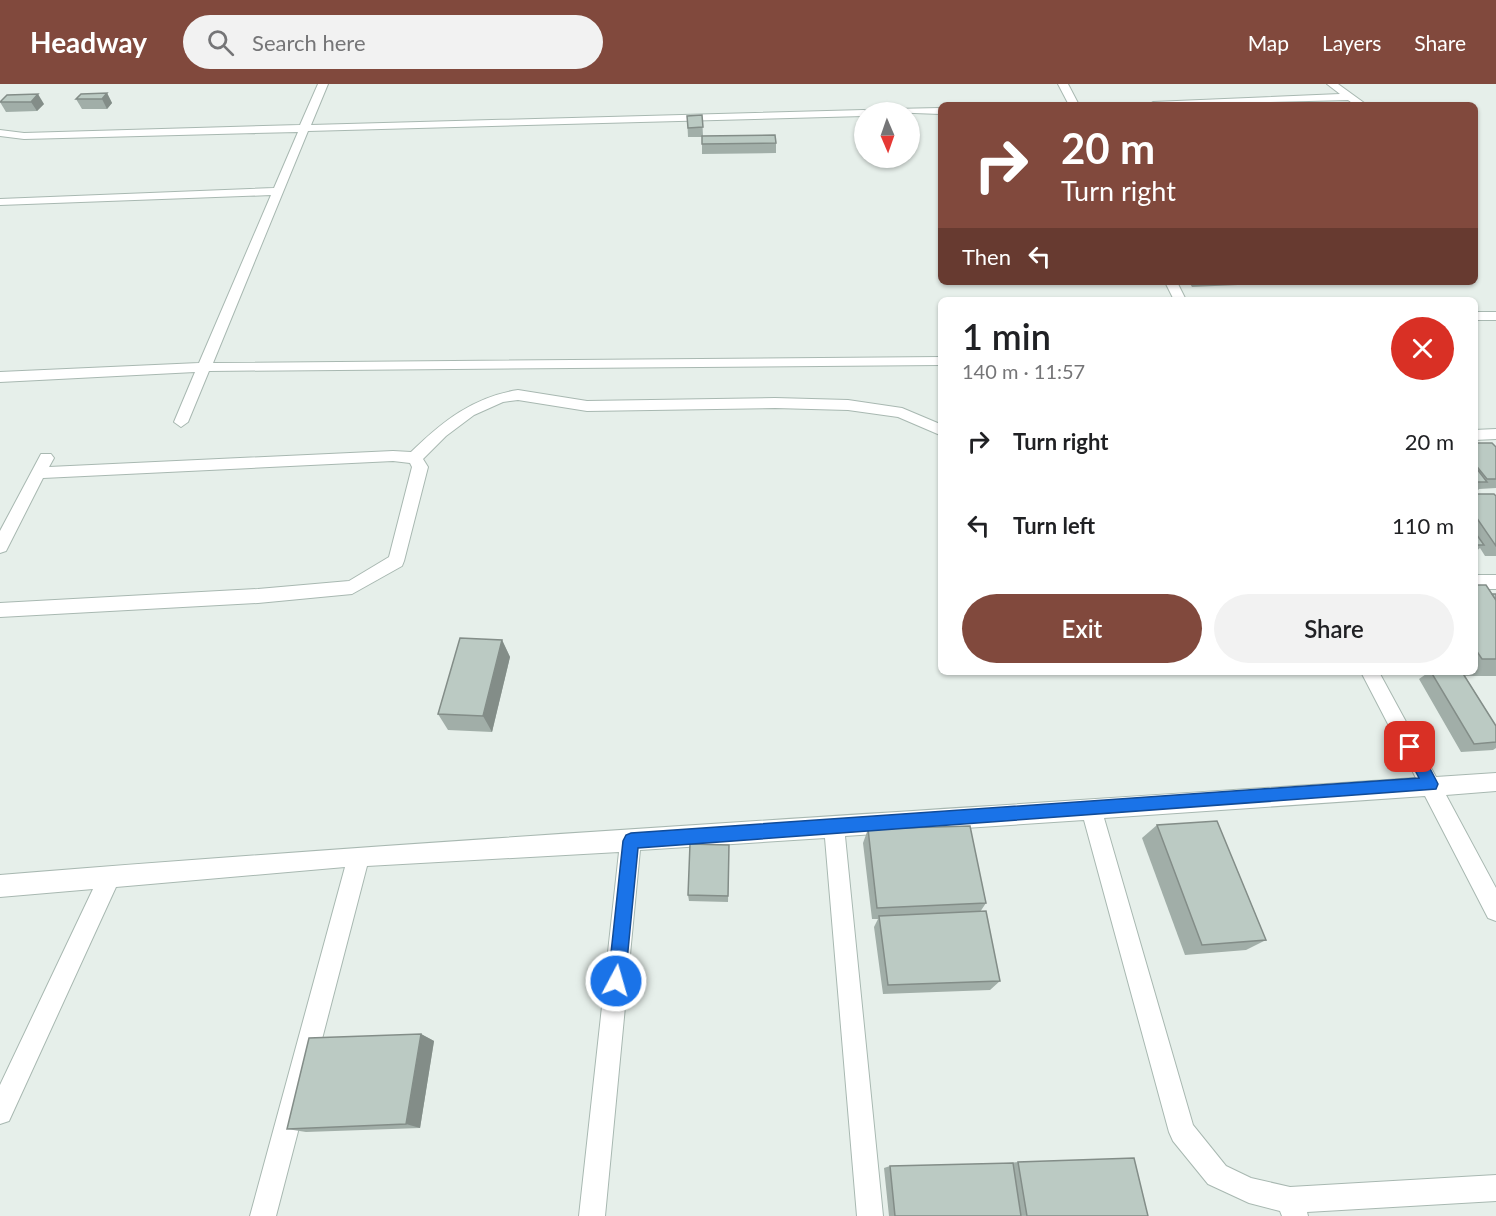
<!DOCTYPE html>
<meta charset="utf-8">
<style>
body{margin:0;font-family:Lato,sans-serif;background:#f2f2f2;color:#202124;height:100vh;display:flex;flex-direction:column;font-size:22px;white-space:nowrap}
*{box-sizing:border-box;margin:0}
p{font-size:20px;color:#757577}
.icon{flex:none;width:33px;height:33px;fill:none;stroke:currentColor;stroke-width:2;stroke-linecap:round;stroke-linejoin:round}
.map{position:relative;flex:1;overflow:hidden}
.sheet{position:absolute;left:938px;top:213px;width:540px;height:378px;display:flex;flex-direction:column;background:#fff;border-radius:9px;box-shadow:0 2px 4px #0004}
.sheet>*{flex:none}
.guide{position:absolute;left:938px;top:18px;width:540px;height:183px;border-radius:9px;box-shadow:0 2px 4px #0004;background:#81493d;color:#fff;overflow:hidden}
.needle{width:39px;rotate:178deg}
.buttons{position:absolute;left:854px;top:18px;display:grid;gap:12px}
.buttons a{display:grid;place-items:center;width:66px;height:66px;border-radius:50%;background:#fff;box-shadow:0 2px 4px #0004;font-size:30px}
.pin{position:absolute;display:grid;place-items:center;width:51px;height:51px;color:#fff;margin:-26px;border-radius:12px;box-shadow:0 3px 9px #0006}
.me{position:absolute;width:66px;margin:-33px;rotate:6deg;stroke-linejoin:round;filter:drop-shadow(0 0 4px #0008)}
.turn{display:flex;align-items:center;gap:21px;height:126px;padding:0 24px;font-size:27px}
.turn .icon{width:78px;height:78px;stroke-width:2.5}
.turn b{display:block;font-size:42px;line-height:51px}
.then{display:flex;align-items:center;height:57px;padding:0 24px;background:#0003;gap:12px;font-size:22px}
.round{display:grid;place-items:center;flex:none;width:63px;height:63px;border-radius:32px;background:#f2f2f2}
.head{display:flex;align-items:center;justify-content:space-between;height:102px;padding:0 24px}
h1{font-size:36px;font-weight:600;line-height:45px}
.button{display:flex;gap:12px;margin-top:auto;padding:12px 24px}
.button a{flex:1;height:69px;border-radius:36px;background:#81493d;color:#fff;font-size:24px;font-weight:600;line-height:69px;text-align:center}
.button a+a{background:#f2f2f2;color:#202124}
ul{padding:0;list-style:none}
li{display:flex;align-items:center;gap:18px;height:84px;padding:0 24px}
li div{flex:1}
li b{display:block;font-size:22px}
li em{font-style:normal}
header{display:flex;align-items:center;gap:36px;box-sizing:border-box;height:84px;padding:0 30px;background:#81493d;color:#fff}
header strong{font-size:28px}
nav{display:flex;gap:33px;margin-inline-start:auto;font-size:21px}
.search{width:420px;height:54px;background:#f2f2f2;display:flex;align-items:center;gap:15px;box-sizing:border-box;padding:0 21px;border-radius:33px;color:#757577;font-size:22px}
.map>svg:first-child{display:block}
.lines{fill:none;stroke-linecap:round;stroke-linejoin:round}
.street-casing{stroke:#a8b8b1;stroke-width:2}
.street{fill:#fff;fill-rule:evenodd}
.wall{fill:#a1aea8}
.shaded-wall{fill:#838d88}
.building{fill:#bbcac3;stroke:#838d88;stroke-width:1.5}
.route{fill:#1a73e8;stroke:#114b97;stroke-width:1.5}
</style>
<header>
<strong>Headway</strong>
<div class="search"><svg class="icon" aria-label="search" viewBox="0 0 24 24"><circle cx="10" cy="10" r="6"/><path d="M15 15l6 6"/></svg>Search here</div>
<nav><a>Map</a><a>Layers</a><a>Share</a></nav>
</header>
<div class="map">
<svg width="1496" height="1132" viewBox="0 0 1496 1132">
<rect width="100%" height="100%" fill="#e6efea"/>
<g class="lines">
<defs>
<g id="street">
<polygon points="318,0 328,0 311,41 864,26 869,28 864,28 864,32 308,47 213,279 940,273 940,281 209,287 188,338 181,343 174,338 195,288 0,298 0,288 199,279 271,111 0,121 0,115 274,104 298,48 24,55 0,52 0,46 24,49 300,41"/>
<polygon points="1058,0 1068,0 1079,21 1069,21"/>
<polygon points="1327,0 1338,0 1367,21 1355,21 1348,16 1148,21 1153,18 1340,10"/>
<polygon points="940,24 940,30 888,28 893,25"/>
<polygon points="1165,198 1177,198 1186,216 1174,216"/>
<rect x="1474" y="228" width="22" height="8"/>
<path d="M518,306L587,317L775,314L848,316L902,324L940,340V351L898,333L848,326L775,324L587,327L518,316L503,318L474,331L446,352L423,375L428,383L404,477L402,482L352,510L258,519L0,533V519L258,505L349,497L389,473L412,383L410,379L393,377L43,394L6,467L0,469V447L41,370H51L54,374L49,383L393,367L411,368C443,337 473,313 518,306Z"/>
<polygon points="1496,345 1496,355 1474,356 1474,346"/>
<rect x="1474" y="491" width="22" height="14"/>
<path d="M1361,588H1379L1436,693L1496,689V707L1446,711L1496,804V837L1488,834L1425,712L1104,734L1193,1041L1226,1082L1251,1094L1290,1103L1496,1091V1117L1307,1128L1308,1132H1282L1280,1127L1249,1119L1208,1100L1173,1057L1169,1048L1084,736L845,752L883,1132H857L825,754L640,766L605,1132H579L619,768L367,782L276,1132H250L345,783L116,803L9,1037L0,1040V1001L93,805L0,813V791C470,753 944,726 1416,694Z"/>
</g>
</defs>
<!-- street casing -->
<use href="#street" class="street-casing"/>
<!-- street -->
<use href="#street" class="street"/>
</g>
<!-- wall -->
<g class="wall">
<polygon points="107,9 112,19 107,25 82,25 76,15"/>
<polygon points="7,11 44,20 37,27 6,28 0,18"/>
<polygon points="702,31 703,52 776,59 776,69 702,70 702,53 688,53 687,32"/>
<polygon points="1189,198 1284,198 1284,199 1192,203"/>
<polygon points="1474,359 1496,363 1496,404 1479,405 1475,410 1496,412 1496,472 1485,472 1480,464 1474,469"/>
<polygon points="1474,501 1492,510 1496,510 1496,592 1465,592 1496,642 1496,664 1493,666 1461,668 1419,595 1429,588 1474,588"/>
<polygon points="502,556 510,573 492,648 448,646 438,630"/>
<polygon points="1157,741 1266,856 1246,866 1185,871 1142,754"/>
<polygon points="868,745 986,819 980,828 1000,897 990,906 883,910 874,843 878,835 872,835 863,759"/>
<polygon points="729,761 728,818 689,817 688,811"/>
<polygon points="421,950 434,957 420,1044 306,1048 287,1045"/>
<polygon points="1018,1078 1148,1132 889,1132 884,1084 890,1082 1009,1079"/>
</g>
<!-- shaded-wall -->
<g class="shaded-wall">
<polygon points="107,9 112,19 107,25 102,15"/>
<polygon points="38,10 44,20 37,27 31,18"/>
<polygon points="502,556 510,573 492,648 483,632"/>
<polygon points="421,950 434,957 420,1044 406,1040"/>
</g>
<!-- building -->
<g class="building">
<polygon points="107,9 102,15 76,15 81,10"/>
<polygon points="38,10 31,18 0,18 7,11"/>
<polygon points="702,31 703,43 688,44 687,32"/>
<polygon points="775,51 776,59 702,60 702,52"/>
<polygon points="1474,359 1492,359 1496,363 1496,395 1487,395 1474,379"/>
<polygon points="1474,381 1487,398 1474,398"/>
<polygon points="1474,410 1494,410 1496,412 1496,462 1474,430"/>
<polygon points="1474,447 1484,461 1474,461"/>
<polygon points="1474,501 1486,501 1496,516 1496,575 1482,575 1474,563"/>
<polygon points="1492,510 1496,510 1496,516"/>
<polygon points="460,554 502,556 483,632 438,630"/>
<polygon points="1431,588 1462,588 1496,642 1496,658 1474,660"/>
<polygon points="1217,737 1266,856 1202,861 1157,741"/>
<polygon points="970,742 986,819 877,824 868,745"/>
<polygon points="690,760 729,761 728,812 688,811"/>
<polygon points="986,827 1000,897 888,901 879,832"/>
<polygon points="421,950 406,1040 287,1045 309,954"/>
<polygon points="1134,1074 1148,1132 1027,1132 1018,1078"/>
<polygon points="1013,1079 1021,1132 895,1132 890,1082"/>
</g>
<!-- route -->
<polygon class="route" points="1410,656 1416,658 1436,696 1438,700 1436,705 638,764 625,897 622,904 616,906 610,904 608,897 623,757 626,751 631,749 1419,694 1403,663"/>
</svg>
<div class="buttons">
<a><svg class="needle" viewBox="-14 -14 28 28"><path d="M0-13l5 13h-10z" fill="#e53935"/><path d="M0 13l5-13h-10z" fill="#757577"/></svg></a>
</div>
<div class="pin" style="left:1410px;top:663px;background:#d93025"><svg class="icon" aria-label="arrive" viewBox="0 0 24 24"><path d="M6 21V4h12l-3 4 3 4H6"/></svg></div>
<svg class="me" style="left:616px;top:897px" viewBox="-20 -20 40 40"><circle r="17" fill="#1a73e8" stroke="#fff" stroke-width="3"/><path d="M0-11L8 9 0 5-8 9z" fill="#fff"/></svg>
<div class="guide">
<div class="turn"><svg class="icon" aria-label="right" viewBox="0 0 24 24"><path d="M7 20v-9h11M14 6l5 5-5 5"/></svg><div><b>20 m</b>Turn right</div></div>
<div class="then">Then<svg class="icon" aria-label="left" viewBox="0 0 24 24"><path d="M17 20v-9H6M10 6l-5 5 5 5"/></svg></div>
</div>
<section class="sheet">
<div class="head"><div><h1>1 min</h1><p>140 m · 11:57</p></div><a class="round" style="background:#d93025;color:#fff"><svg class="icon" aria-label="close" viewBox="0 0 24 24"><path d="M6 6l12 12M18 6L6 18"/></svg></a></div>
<ul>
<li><svg class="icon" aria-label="right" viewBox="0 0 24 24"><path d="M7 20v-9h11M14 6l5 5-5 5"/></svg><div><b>Turn right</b></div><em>20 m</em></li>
<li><svg class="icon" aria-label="left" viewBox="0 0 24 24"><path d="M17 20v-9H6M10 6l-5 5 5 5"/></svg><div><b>Turn left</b></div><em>110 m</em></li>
</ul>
<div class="button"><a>Exit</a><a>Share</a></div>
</section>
</div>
